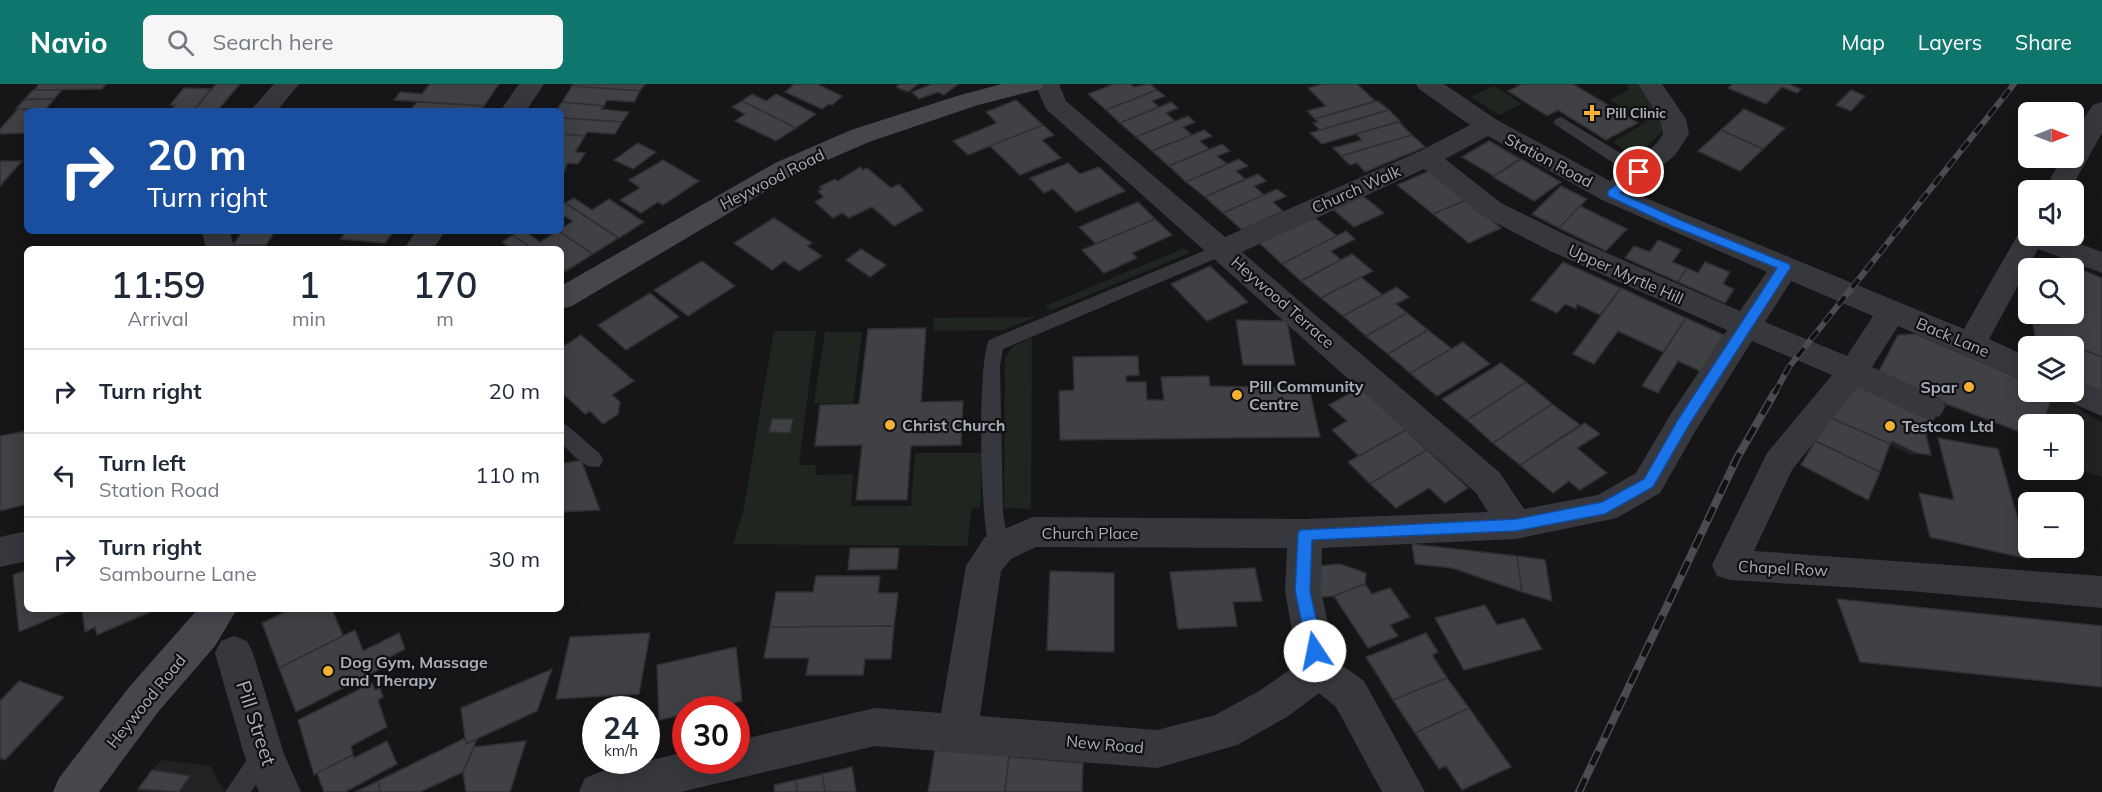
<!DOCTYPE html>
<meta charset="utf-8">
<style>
body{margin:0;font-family:Mulish,sans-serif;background:#f6f6f7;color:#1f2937;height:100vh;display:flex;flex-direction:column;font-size:22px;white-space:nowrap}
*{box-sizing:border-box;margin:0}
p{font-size:20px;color:#747a83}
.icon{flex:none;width:33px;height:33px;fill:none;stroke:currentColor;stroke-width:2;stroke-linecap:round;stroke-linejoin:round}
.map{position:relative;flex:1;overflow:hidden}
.panel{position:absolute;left:24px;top:162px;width:540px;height:366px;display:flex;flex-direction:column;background:#fff;border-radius:9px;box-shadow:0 3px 15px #0003}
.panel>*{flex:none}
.hud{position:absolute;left:24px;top:24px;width:540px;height:126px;border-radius:9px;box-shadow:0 3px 15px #0003;background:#1a4fa0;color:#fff;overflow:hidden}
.needle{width:39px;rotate:90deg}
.controls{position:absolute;left:2018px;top:18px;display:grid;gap:12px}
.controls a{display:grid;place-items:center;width:66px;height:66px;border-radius:9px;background:#fff;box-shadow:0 3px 15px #0003;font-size:30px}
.speed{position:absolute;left:582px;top:612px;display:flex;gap:12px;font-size:30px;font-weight:700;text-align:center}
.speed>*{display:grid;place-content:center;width:78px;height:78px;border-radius:50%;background:#fff;box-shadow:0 3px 15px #0003;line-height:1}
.speed small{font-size:15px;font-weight:400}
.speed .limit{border:9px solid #d22;background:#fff;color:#111}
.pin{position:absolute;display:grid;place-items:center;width:51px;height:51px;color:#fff;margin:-26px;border:3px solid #fff;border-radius:50%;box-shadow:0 2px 6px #0007}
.me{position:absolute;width:66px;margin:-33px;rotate:349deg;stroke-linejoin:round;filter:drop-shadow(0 0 4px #0008)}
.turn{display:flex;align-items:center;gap:21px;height:126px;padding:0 24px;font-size:27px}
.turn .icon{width:78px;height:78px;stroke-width:2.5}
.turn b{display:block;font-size:42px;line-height:51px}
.eta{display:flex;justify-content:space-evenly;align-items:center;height:102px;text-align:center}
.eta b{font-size:36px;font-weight:600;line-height:42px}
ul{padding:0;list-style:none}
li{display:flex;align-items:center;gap:18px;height:84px;padding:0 24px;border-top:2px solid #e0e1e3}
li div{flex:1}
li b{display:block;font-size:22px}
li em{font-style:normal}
header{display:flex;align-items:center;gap:36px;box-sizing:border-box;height:84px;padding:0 30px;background:#0f766e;color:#fff}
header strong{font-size:28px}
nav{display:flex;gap:33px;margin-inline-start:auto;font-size:21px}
.search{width:420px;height:54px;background:#f6f6f7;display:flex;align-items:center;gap:15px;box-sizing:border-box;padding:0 21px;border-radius:9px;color:#747a83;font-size:22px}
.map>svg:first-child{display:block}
.built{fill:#222225}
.green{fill:#1e261f}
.building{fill:#404145;stroke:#303034;stroke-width:1.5}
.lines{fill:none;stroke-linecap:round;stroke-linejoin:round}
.lane{fill:#37383d;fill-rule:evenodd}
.street{fill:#37383d;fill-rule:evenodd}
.secondary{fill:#45474d;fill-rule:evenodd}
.rail-far1-casing{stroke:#4a4c52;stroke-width:6}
.rail-casing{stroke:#4a4c52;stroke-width:8}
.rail-far1{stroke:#111113;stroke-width:4;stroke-dasharray:11;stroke-linecap:butt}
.rail{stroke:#111113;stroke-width:5;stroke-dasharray:15;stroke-linecap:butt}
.route{fill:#1a73e8;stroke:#114b97;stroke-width:1.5}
.poi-dot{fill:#f2b134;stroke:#111113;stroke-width:2}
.labels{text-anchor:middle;stroke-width:4.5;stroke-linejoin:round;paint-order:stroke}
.far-poi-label{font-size:14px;font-weight:bold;fill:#a8adb8;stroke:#111113;text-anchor:start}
.street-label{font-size:16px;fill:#a8adb8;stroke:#111113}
.poi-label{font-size:16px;font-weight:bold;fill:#a8adb8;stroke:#111113;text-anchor:start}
.near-street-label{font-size:20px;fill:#a8adb8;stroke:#111113}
</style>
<header>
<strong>Navio</strong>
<div class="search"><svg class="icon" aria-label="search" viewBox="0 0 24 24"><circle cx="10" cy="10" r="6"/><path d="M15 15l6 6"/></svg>Search here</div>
<nav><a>Map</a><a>Layers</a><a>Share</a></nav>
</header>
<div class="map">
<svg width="2102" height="708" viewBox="0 0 2102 708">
<rect width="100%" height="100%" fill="#161618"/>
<!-- built -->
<g class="built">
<polygon points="1916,250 2028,298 2028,308 2054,309 2102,339 2102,393 2073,383 2073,340 2028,340 2028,351 1949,321 1936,331 1926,351 1931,371 1916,369 1911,371 1829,333 1878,289 1898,251"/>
<polygon points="162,676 210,682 225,708 137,708 152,686"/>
</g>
<!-- green -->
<g class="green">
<polygon points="1630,0 1644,0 1664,42 1660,50 1638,71 1629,69 1613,58 1646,38 1610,16 1629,5 1627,1"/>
<polygon points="1493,2 1494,2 1522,20 1499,31 1471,13"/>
<polygon points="1185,164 1190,169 1050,227 1045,222"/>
<polygon points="1035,233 1004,246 933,247 934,234"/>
<polygon points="774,247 816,247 799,381 816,381 815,391 853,390 851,422 911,422 915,369 983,369 980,423 972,424 967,462 733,460 743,428"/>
<polygon points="825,248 862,248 853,319 814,319"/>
<polygon points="1032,253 1031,425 1004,424 1005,275 1012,263"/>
</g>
<!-- building -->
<g class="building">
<polygon points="39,0 106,0 102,5 34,6"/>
<polygon points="216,0 240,0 217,27 193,27"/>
<polygon points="430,0 499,0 484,22 394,16 400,8 422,10"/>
<polygon points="574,0 645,0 640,7 572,2"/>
<polygon points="794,0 817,0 842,12 832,21 829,20 822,25 785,8"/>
<polygon points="900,0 918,0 908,8 896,3"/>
<polygon points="932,0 958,0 944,11 938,8 919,15 912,8"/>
<polygon points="1114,0 1130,0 1134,3 1150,0 1157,6 1106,26 1088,10"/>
<polygon points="1323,0 1357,0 1375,17 1315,35 1307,27 1326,22 1308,4"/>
<polygon points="1522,0 1573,0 1638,39 1606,56 1558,26 1547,32 1508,7"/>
<polygon points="1733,0 1788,0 1801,5 1797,9 1782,3 1766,20 1728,4"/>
<polygon points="572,2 640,7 634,18 607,16 604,22 562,18"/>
<polygon points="184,4 211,5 193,27 170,27 175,21 170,21"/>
<polygon points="33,6 62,6 54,15 25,15"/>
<polygon points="1157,6 1165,12 1152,17 1159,23 1120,39 1106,26"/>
<polygon points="1851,6 1865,12 1851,27 1836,21"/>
<polygon points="752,10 766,17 776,10 816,30 796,44 742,17"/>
<polygon points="54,15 46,25 16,25 24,16"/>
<polygon points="1016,16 1043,41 968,71 953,57 997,39 986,28"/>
<polygon points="742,17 796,44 776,57 735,37 745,30 732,23"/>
<polygon points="1378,17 1389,26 1320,46 1313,39 1318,38 1315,35"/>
<polygon points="417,18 484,22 480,27 432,27 412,24"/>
<polygon points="562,18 604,22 601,25 629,28 622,38 561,34 561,27 556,27"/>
<polygon points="1171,18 1178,24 1166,29 1175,37 1136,53 1120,39"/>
<polygon points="18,25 86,25 84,27 27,27 27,49 0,50 0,45"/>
<polygon points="1744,25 1785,44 1763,65 1721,46"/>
<polygon points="1389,26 1400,37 1322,60 1310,49"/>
<polygon points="1188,32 1195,38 1183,43 1192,51 1152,67 1136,53"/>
<polygon points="561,34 622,38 615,50 587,48 585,52 561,50"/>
<polygon points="1399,38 1412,51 1341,72 1333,64 1362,56 1356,50"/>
<polygon points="1043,41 1054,51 1042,56 1061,74 1020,91 990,62"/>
<polygon points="1204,46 1212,52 1200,57 1209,65 1169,82 1152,67"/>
<polygon points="1721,46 1763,65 1740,87 1698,67"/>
<polygon points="561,50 585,52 575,68 585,69 578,80 568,79 563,89"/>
<polygon points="1412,51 1425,63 1365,88 1357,79 1350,81 1341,72"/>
<polygon points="1489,57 1521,75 1494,92 1462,73"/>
<polygon points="1489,57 1520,75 1494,92 1462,73"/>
<polygon points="638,59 656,68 633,85 614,76"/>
<polygon points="1222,60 1230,67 1217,72 1227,80 1186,98 1169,82"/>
<polygon points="1239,75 1248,82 1236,87 1245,95 1205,113 1186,98"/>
<polygon points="1521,75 1561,98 1534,117 1493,93"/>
<polygon points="663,76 699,97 663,121 658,118 641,129 620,116 640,104 629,96"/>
<polygon points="0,77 22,77 0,102"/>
<polygon points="1068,79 1080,90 1099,83 1125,107 1076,128 1053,105 1044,109 1030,94"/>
<polygon points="860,83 863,86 867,84 891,104 899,100 923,126 894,142 872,123 849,134 842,129 833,134 815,118 824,113 818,107 822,105 819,103 835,95 838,97"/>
<polygon points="1429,87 1466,116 1433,130 1397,101"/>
<polygon points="1258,90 1266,97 1254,102 1264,111 1223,129 1205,113"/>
<polygon points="1561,102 1587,115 1559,144 1532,130"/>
<polygon points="1277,105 1286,112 1273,118 1283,127 1242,146 1223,129"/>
<polygon points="1363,112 1384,129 1354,143 1334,126"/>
<polygon points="574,114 592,126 609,115 644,138 619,154 565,119"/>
<polygon points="1466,116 1501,144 1469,159 1433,130"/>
<polygon points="1138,118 1155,135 1096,160 1079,143"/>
<polygon points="565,119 618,154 593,170 558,147 573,137 561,130 561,122"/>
<polygon points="1580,122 1627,145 1606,167 1559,144"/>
<polygon points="774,134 812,159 807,162 822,172 799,187 784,177 772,186 734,159"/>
<polygon points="1315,134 1337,152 1282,180 1258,158"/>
<polygon points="1155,135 1172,151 1132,169 1137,174 1104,189 1082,166"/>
<polygon points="243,147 275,147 266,161 233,161"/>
<polygon points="326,147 394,147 385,159 341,155 345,149"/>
<polygon points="520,147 524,147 540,158 558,147 593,170 566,187 561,184 561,165 533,165 513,151"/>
<polygon points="1346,147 1355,155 1331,167 1341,176 1301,197 1282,180"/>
<polygon points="513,151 532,165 512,165 502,158"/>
<polygon points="1658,156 1681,166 1672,178 1687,184 1678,198 1625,174 1634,162 1650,168"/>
<polygon points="233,161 266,161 263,165 234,165"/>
<polygon points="861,165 886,181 870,193 846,176"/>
<polygon points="1352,170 1373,187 1321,214 1301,197"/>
<polygon points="702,177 735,202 688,232 654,206"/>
<polygon points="1563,178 1621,204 1600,231 1577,220 1576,225 1565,220 1557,229 1531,216"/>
<polygon points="1705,178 1730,188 1723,200 1734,205 1725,219 1678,198 1687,184 1698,189"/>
<polygon points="2062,178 2102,194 2102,273 2082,265 2080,270 2073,267 2073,262 2062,262 2035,252 2033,240 2039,240 2043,230 2073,230 2073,184 2059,184"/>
<polygon points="1210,182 1248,218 1207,237 1171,200"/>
<polygon points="1361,193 1383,211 1343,232 1321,214"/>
<polygon points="1397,203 1409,213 1396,220 1407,229 1366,252 1343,232"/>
<polygon points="1621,204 1686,234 1663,268 1618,247 1594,280 1573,270"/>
<polygon points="650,209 679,233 626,266 598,241"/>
<polygon points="1407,229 1428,246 1388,270 1366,252"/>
<polygon points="1686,234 1724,251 1702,288 1678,277 1658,309 1642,302"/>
<polygon points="1236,236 1287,237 1295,281 1243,281"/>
<polygon points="926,244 921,318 963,317 961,361 911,362 907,416 856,416 862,361 815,362 820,321 859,320 868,245"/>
<polygon points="1428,246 1452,265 1410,289 1388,270"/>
<polygon points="1916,250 2028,298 2028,308 2054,309 2042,340 2028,340 2028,351 1949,321 1878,289 1898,251"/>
<polygon points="581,251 634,297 612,311 620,318 618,330 603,340 590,327 585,330 561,308 561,264"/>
<polygon points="2035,252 2062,262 2031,262"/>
<polygon points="1463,258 1490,280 1437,312 1410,289"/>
<polygon points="2082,265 2102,273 2102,308 2073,296"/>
<polygon points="1138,272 1139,291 1126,292 1126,298 1146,298 1147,316 1164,316 1161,293 1209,292 1210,302 1309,304 1320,353 1060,356 1059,307 1074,306 1073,273"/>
<polygon points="1501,279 1526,298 1467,336 1442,315"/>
<polygon points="1526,298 1552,320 1493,359 1467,336"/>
<polygon points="1850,299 1936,331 1926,351 1931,371 1916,369 1892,357 1890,360 1829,333"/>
<polygon points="1361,303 1406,346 1359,372 1332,346 1347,337 1329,321"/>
<polygon points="1552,320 1580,341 1520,381 1493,359"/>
<polygon points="1829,333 1890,360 1880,388 1815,357"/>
<polygon points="772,335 793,335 790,349 769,348"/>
<polygon points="1585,339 1600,350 1577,364 1607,389 1580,406 1569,397 1553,409 1520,381"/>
<polygon points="1406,346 1427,366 1370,400 1348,378"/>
<polygon points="27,347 27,420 0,427 0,352"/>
<polygon points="1938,354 1998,365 2029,475 1930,453 1919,409 1954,416"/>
<polygon points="1815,357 1880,388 1868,416 1801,381"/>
<polygon points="1427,366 1468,404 1445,419 1429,404 1396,424 1370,400"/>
<polygon points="581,376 600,426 561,428 561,380"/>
<polygon points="1412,460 1517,472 1522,508 1452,484 1415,480"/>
<polygon points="850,464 899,464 897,485 848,486"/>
<polygon points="1517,472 1545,476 1552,517 1522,508"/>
<polygon points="1340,480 1366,489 1365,500 1334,512 1311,514 1318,482"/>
<polygon points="1255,484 1262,517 1233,518 1237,542 1178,545 1170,488"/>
<polygon points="27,486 27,525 73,525 19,548 13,491"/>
<polygon points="1050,487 1114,489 1114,568 1047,566"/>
<polygon points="816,492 880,492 878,509 898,509 894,542 770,543 776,508 813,508"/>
<polygon points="1365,500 1372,510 1390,504 1410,533 1390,541 1398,552 1368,564 1334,512"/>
<polygon points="1837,515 2102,542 2102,603 1860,578"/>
<polygon points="1485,521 1497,541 1524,534 1542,565 1464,586 1435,534"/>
<polygon points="82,525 157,525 97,551 95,543 85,548"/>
<polygon points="291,525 332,525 343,552 279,584 262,539"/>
<polygon points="894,542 891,575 865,575 863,591 806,591 809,574 764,574 770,543"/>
<polygon points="355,546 363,567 399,549 405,565 386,575 388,581 296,628 279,584"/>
<polygon points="650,549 639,610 556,615 570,553"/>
<polygon points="1426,549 1438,568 1432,571 1447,594 1393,616 1366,573"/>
<polygon points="736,563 742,617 705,626 686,626 686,630 659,636 657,581"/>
<polygon points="552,585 537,627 466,660 461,624"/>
<polygon points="1447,594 1469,624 1415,649 1393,616"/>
<polygon points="19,597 64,613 5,676 0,674 0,617"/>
<polygon points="372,599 375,606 380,604 383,613 378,616 387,643 351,662 353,671 314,691 298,636"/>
<polygon points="1469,624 1511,683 1462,706 1446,682 1439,685 1415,649"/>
<polygon points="465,654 466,660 477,655 463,688 420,708 380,708 378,697"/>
<polygon points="387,657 397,680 345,708 324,708 317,689 353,671 354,674"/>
<polygon points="526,657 510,708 466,708 463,688 474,663"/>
<polygon points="935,666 1009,672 1005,708 928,708"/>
<polygon points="1009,673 1083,679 1082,708 1005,708"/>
<polygon points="852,683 856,708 825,708 822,690"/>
<polygon points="152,686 190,692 179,708 138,705"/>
<polygon points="822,690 825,708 797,708 796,696"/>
<polygon points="796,696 797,708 775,708 774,701"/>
<polygon points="378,697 380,708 355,708"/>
</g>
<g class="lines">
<!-- lane -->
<g class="lane">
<polygon points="1561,33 1645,84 1647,88 1645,92 1633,92 1556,41 1553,38 1556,35"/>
<path d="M1223,159L1229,161L1231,165L1229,169L1003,265L1000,282L1003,429L1009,464L1005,470L998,473L991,470C980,448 977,277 989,256Z"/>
<path d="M561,339L568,342L600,370L603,376L600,382C584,387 572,369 561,359Z"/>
<polygon points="264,659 272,662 276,670 251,708 225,708 256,662"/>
</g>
<!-- street -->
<g class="street">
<polygon points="274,0 299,0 277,27 250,27"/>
<polygon points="519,0 544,0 526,27 500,27"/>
<path d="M1035,0H1059L1066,17L1225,153L1418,68L1470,41L1419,5L1416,0H1444L1497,36L1610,97L1657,59L1663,50L1660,35L1638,0H1662L1686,35L1689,50L1675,71L1631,108L1964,245L2021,145L2028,143V152H2059L2102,168V189L2038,165L1989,255L2028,273V298L1898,242L1872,283L1940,314L1945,323L1940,332L1929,335L1918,332L1858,303L1792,386L1754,467L2102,492V524L1909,507L1730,496L1717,492L1712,481L1767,369L1832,291L1752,257L1696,346L1660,409L1617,434L1516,455L1322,464L1321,507L1336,577L1364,597L1425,708H1382L1336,623L1319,609L1287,633L1237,661L1157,684L875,662L681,708H579L585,694L600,688L686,668V676H736V657L875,624L941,629L966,482L985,453L1033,433L1305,435L1488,428L1476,409L1046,25ZM1488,52L1602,116L1767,188L1740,227L1570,153L1501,119L1445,75ZM1424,85L1481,131L1550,167L1727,246L1672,328L1636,389L1598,411L1524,425L1500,389L1242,168ZM1791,197L1873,232L1847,272L1765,238ZM1036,463L1287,464L1285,507L1298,580L1259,607L1215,631L1157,646L980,632L1001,487L1011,475Z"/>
<path d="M2102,18V49L2070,106H2044L2062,74H2073C2073,51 2080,39 2093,21Z"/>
<polygon points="202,147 230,147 234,165 206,165"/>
<polygon points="416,147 445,147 433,165 404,165"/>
<polygon points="2073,295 2102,306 2102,332 2062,315 2057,308 2073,308"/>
<polygon points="27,447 27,477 0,483 0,453"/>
<polygon points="234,552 247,557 253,569 284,670 301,708 259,708 244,670 215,569 221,557"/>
</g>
<!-- secondary -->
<g class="secondary">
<polygon points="1002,0 1044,0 1041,5 978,21 869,58 793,91 572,222 561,225 561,202 775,79 851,46 960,11"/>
<polygon points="198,525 237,525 215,562 158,628 99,708 53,708 59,694 130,602"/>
</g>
<defs>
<polyline id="rail-far1" points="1774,310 1789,283 2014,0"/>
<polyline id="rail" points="1579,708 1737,374 1775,308"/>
</defs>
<!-- rail-far1 casing -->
<use href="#rail-far1" class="rail-far1-casing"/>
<!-- rail casing -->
<use href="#rail" class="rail-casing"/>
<!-- rail-far1 -->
<use href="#rail-far1" class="rail-far1"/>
<!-- rail -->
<use href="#rail" class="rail"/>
</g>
<!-- route -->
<polygon class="route" points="1639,84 1643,85 1643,90 1620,109 1680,136 1789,180 1791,183 1689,341 1653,403 1605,430 1516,447 1312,456 1310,507 1323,567 1321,572 1315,574 1309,572 1295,507 1298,450 1300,446 1516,435 1602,418 1644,395 1679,334 1777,184 1672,142 1608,112 1608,107"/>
<!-- markers -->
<g class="poi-dot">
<path d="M1589 20h6v6h6v6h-6v6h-6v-6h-6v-6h6z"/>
<circle cx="1969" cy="303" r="6"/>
<circle cx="1237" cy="311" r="6"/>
<circle cx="890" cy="341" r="6"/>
<circle cx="1890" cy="342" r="6"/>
<circle cx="328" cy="587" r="6"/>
</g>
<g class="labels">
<!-- far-poi labels -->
<g class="far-poi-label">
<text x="1606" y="34">Pill Clinic</text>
</g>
<!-- street labels -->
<g class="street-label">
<text transform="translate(1549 76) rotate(28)" y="6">Station Road</text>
<text transform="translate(772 95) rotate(-27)" y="6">Heywood Road</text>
<text transform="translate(1356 105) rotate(-24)" y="6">Church Walk</text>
<text transform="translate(1626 190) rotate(24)" y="6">Upper Myrtle Hill</text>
<text transform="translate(1283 218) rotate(41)" y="6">Heywood Terrace</text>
<text transform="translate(1953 253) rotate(23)" y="6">Back Lane</text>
<text x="1090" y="455">Church Place</text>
<text transform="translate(1783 484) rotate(3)" y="6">Chapel Row</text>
<text transform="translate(146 617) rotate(-51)" y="6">Heywood Road</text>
<text transform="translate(1105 660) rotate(5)" y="6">New Road</text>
</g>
<!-- poi labels -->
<g class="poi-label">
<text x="1249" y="308">Pill Community<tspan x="1249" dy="18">Centre</tspan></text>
<text x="1957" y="309" text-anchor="end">Spar</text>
<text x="902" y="347">Christ Church</text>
<text x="1902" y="348">Testcom Ltd</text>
<text x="340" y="584">Dog Gym, Massage<tspan x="340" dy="18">and Therapy</tspan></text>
</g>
<!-- near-street labels -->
<g class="near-street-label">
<text transform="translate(256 639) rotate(72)" y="7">Pill Street</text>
</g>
</g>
</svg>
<div class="controls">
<a><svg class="needle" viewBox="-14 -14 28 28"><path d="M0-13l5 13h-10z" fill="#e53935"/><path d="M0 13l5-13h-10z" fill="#747a83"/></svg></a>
<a><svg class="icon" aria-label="sound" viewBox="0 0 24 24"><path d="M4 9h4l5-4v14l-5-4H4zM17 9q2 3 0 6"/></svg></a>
<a><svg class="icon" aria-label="search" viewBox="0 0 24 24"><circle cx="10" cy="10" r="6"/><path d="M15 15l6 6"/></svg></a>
<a><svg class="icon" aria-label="layers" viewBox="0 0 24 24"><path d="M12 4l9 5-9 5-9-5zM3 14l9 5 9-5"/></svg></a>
<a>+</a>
<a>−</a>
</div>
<div class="speed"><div>24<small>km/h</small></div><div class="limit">30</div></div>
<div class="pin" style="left:1639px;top:88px;background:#d93025"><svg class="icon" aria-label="arrive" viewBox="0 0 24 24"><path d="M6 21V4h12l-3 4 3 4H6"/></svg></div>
<svg class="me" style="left:1315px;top:567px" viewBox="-20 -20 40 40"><circle r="19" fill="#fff"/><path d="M0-13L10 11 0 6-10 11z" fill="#1a73e8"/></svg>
<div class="hud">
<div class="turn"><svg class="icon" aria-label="right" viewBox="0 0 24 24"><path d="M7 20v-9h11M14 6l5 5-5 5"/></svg><div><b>20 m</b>Turn right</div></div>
</div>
<section class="panel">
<div class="eta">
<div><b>11:59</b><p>Arrival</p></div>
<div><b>1</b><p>min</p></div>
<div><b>170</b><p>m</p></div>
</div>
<ul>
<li><svg class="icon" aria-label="right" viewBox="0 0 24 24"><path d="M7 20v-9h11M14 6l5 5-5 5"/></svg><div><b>Turn right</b></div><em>20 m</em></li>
<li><svg class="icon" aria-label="left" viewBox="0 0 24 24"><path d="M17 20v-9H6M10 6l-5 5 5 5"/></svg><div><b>Turn left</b><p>Station Road</p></div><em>110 m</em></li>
<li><svg class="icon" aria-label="right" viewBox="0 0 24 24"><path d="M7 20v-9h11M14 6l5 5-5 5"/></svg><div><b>Turn right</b><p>Sambourne Lane</p></div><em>30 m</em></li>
</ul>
</section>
</div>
